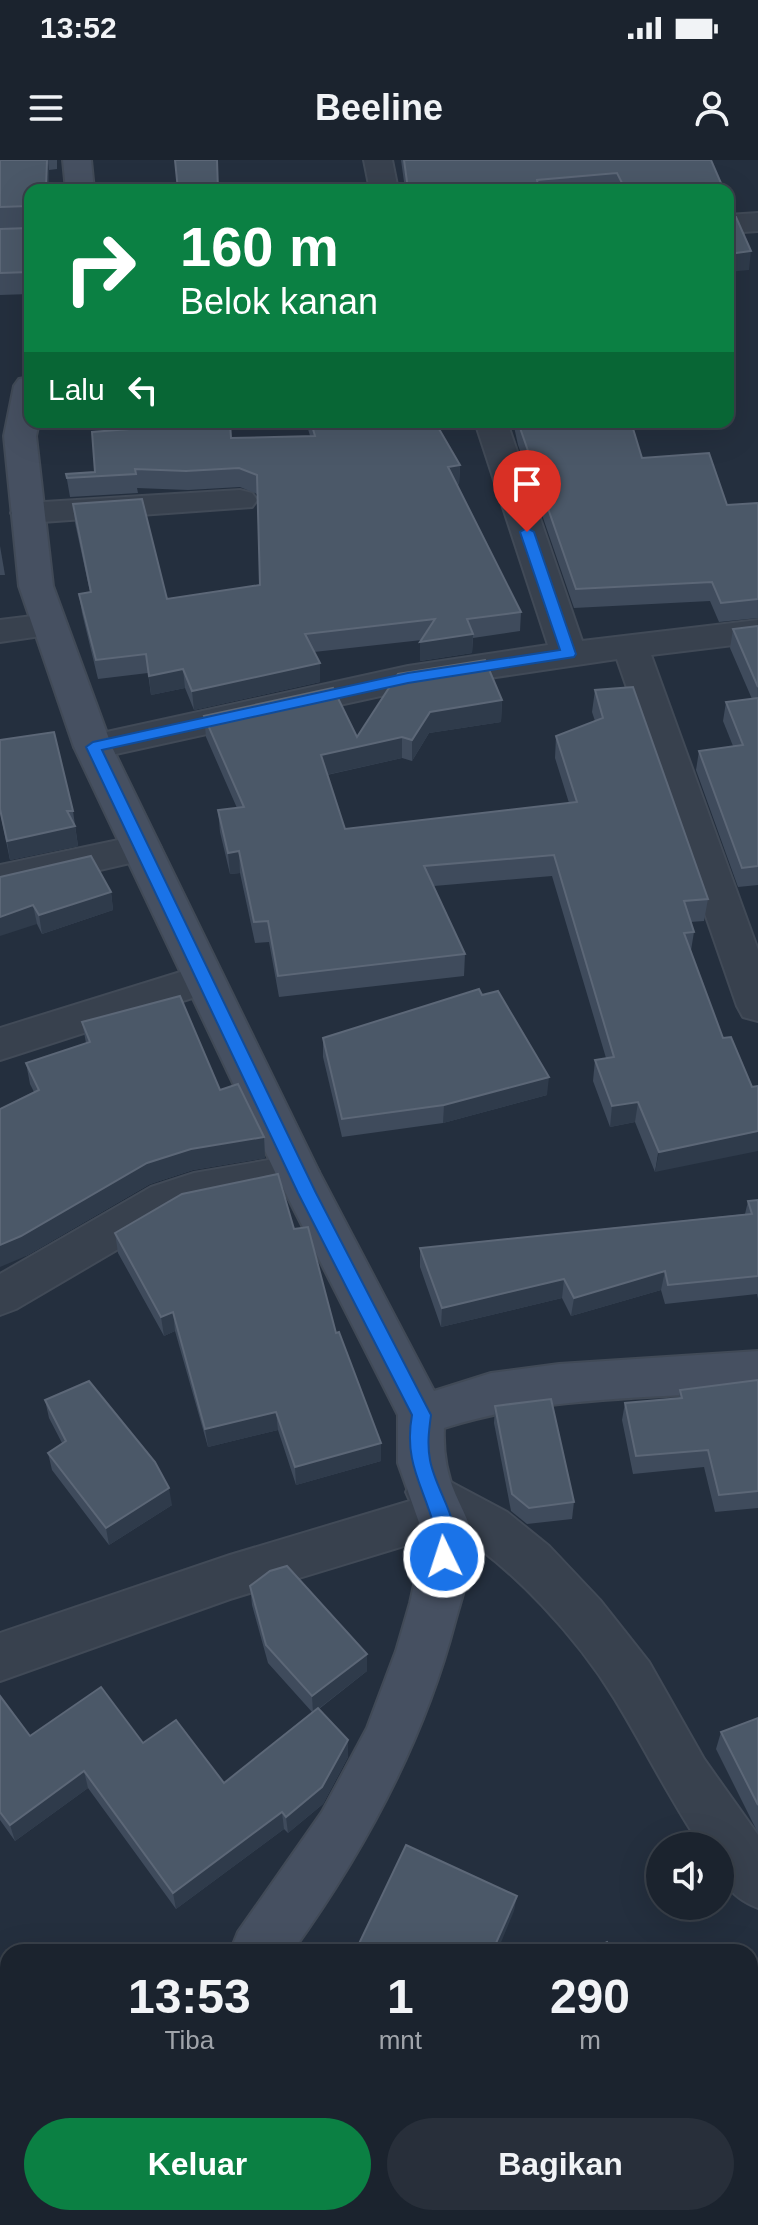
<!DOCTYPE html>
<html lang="id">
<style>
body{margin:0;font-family:Helvetica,sans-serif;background:#282f3a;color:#f1f3f6;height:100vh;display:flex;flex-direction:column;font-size:30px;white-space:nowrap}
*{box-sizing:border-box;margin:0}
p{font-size:26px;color:#a0a4aa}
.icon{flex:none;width:44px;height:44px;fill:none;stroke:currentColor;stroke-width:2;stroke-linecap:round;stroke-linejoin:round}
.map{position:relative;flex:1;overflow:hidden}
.sheet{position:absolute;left:0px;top:1784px;width:758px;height:282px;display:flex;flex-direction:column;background:#1b232e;border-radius:24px 24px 0 0;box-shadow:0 8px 32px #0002,0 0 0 2px #39404a}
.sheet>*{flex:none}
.banner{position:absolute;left:24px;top:24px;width:710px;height:244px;border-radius:16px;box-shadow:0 8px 32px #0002,0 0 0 2px #39404a;background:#0b8043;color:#fff;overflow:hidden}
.controls{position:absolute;left:646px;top:1672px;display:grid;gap:16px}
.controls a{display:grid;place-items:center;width:88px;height:88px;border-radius:50%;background:#1b232e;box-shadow:0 8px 32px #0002,0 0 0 2px #39404a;font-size:40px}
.pin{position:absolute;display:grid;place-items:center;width:68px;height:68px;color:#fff;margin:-82px -34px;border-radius:50% 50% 50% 0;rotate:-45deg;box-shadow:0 0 8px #0007}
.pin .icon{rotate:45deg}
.me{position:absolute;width:88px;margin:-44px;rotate:356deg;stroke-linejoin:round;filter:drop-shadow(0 0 6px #0008)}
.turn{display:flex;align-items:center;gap:28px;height:168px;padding:0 24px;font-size:36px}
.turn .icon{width:104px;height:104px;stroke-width:2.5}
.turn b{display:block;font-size:56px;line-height:68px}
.then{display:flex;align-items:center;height:76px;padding:0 24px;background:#0003;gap:16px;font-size:30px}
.eta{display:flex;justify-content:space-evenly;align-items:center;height:136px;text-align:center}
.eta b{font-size:48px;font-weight:700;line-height:56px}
.button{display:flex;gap:16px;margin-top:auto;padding:16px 24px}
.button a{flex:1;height:92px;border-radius:48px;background:#0b8043;color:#fff;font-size:32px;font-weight:700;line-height:92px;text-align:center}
.button a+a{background:#282f3a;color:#f1f3f6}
.status{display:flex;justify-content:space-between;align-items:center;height:56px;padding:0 40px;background:#1b232e;direction:ltr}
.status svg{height:22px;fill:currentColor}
header{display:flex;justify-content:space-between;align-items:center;height:104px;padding:0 24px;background:#1b232e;font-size:36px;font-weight:700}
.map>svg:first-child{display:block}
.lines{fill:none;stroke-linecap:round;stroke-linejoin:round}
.street-casing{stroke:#414a57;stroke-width:4}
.secondary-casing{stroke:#414a57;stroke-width:4}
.street{fill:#38414e;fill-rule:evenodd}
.secondary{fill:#465061;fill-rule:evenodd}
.wall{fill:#3f4b5c}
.shaded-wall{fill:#2f3b4b}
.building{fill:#4b5868;stroke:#5c6777;stroke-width:2}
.route{fill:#1a73e8;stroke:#114b97;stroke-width:2}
</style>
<div class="status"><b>13:52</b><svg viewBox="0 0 49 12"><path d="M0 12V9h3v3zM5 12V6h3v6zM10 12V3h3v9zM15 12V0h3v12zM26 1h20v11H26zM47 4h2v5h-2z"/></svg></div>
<header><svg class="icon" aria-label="menu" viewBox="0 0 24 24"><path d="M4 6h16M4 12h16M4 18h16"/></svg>Beeline<svg class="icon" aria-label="person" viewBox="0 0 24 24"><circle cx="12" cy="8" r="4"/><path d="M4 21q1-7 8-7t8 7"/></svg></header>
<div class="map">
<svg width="758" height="2065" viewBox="0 0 758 2065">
<rect width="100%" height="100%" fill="#242f3e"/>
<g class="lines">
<defs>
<g id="street">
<polygon points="364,0 392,0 398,30 370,30"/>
<polygon points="758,53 758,71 728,73 728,55"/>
<polygon points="475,262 507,262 582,481 758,460 758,482 651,495 758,790 758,861 743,857 737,846 617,499 408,530 93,599 80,596 74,587 80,578 93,575 408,506 548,485"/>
<polygon points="240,330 252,333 257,340 252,347 28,363 16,360 11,353 16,346 28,343"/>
<polygon points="49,454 61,457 67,465 61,473 0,482 0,460"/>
<polygon points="142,675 156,679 161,688 156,697 0,733 0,705"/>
<polygon points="203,805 217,810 223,820 217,830 0,900 0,868"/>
<polygon points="297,995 312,1000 319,1012 312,1024 183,1051 16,1149 0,1155 0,1114 151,1027 194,1013"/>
<path d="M430,1311L507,1352L549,1386L600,1440L649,1502L704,1599L758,1675V1748C726,1735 720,1719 720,1686H701C669,1638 644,1587 614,1538C578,1479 512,1406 453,1371L230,1439L0,1521V1473L230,1395L410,1341L406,1332L413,1317Z"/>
<polygon points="758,1924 758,1984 750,1987 750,1927"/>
<polygon points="447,2058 601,2058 598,2065 450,2065"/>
</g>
<g id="secondary">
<polygon points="63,0 91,0 94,30 66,30"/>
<path d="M30,217V262H39L36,276L53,426L112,587L319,1012L434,1231L491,1213L559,1204L758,1191V1231C653,1238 544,1236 444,1268C443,1291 446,1312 455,1333C462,1350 473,1366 472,1385C471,1410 462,1437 455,1462C424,1581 364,1692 292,1792H230L238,1772L322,1652L367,1568L396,1491L410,1443L421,1393L422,1371L398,1303V1255L275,1012L74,587L19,426L4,276L14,226L19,219Z"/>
<polygon points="8,1982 8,2044 0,2048 0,1986"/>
</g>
</defs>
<!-- street casing -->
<use href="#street" class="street-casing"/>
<!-- secondary casing -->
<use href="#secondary" class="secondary-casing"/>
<!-- street -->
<use href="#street" class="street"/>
<!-- secondary -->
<use href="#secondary" class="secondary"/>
</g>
<!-- wall -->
<g class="wall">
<polygon points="0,0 57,0 57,9 49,10 30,30 30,134 0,135"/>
<polygon points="401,0 711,0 724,30 402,30 405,29"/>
<polygon points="306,262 435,262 460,305 459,324 457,325 521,452 520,471 473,478 472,493 420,501 422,480 314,492 320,522 194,550 185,528 151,535 148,513 98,519 82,453 79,434 90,432 75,363 73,344 167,439 260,425 257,334 240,327 188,330 137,328 138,333 70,337 66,314 95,312 231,278 310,276"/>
<polygon points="513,262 631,262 642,298 727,345 758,343 758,458 719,462 710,441 574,448 518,285"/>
<polygon points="0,386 5,415 0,415"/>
<polygon points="758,466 758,725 738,727 696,610 699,591 733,586 723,561 726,542 752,539 730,488 733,469"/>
<polygon points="595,530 708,739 704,761 690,762 694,772 655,1012 635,962 610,967 593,921 595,900 606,898 552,716 434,726 465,794 464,816 279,837 269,782 255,783 240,713 230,714 220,672 218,650 237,648 206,577 204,556 357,577 502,540 501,562 429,573 412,601 402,598 327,615 345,669 569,643 555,598 556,576 595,561 592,552"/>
<polygon points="0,580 73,651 78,686 10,700 0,652"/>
<polygon points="0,717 111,732 113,750 42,774 37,764"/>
<polygon points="482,835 547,935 443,963 342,977 323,897 323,878"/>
<polygon points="82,862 220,930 264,977 265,998 193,1010 150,1024 26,1096 34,932 30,924 26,903 86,883"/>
<polygon points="758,1040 758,1139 757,1134 665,1144 661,1130 571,1156 562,1138 441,1167 420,1107 420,1088 745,1054 748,1041"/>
<polygon points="294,1069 336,1173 381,1301 296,1325 278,1270 208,1287 175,1171 164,1176 118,1093 115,1073"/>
<polygon points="758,1220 758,1348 715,1352 704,1307 633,1314 622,1260 625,1243 679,1239 680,1230"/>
<polygon points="45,1240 172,1345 109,1385 52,1310 48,1293 62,1283 49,1258"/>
<polygon points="495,1246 574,1342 572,1359 527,1364 511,1351 494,1263"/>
<polygon points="250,1426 367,1494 367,1511 319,1549 348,1580 348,1597 323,1644 288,1673 284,1669 176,1749 88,1628 15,1681 0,1660 0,1536 30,1576 143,1583 224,1623 312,1552 268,1503 252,1445"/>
<polygon points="758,1558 758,1673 716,1589 721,1572"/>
<polygon points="626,2058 750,2058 758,2065 630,2065"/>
</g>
<!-- shaded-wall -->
<g class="shaded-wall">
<polygon points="47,0 48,0 49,10 49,30 46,30"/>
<polygon points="751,91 749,110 728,112 728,94"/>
<polygon points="460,305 459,324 447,326 448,307"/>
<polygon points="473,474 472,493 420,501 420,482"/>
<polygon points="320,503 320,522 194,550 192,531"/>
<polygon points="183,509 185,528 151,535 149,516"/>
<polygon points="502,540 501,562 429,573 412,601 412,580 430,552"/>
<polygon points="402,577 402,598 321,616 321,595"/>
<polygon points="75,666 78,686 10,700 7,681"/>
<polygon points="239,691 240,713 230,714 228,693"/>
<polygon points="111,732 113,750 42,774 39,755"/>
<polygon points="33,745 37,764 0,776 0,757"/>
<polygon points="549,917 547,935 443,963 444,945"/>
<polygon points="638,942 635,962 610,967 612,946"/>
<polygon points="758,971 758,991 655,1012 659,992"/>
<polygon points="264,977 265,998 193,1010 150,1024 26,1096 0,1107 0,1085 147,1003 191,989"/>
<polygon points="665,1111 661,1130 571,1156 574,1138"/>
<polygon points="564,1119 562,1138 441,1167 442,1148"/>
<polygon points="173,1152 175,1171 164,1176 161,1157"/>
<polygon points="276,1252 278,1270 208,1287 205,1269"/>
<polygon points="381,1283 381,1301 296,1325 295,1307"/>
<polygon points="169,1328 172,1345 109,1385 106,1368"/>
<polygon points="367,1494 367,1511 313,1553 312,1536"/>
<polygon points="348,1580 348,1597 323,1644 288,1673 286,1657"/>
<polygon points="84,1611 88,1628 15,1681 10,1665"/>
<polygon points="282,1652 284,1669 176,1749 173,1733"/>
<polygon points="517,1736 514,1751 497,1792 492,1792"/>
</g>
<!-- building -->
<g class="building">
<polygon points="0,0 47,0 46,30 30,30 30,112 0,113 0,69 29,68 29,46 0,47"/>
<polygon points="175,0 217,0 218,30 178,30"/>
<polygon points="404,0 711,0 724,30 646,30 644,25 624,27 617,13 537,20 539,30 402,30 408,29"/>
<polygon points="728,50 728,57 736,57 751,91 728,94"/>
<polygon points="142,262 230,262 231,278 315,276 311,262 435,262 460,305 448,307 521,452 467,459 473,474 420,482 435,459 305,474 320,503 192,531 183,509 149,516 146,494 96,500 79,434 91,432 73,344 142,339 167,439 260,425 257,315 239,308 186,311 135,309 136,314 67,318 66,314 95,312 92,272 142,268"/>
<polygon points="518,262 631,262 642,298 709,293 727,345 758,343 758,439 721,443 712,422 576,429"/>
<polygon points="758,466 758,527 733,469"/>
<polygon points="485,500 502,540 430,552 412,580 402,577 321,595 345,669 577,642 556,576 603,558 595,530 633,527 708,739 684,741 694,772 684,773 723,878 731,877 752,927 758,926 758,971 659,992 638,942 612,946 595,900 614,897 554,695 424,706 465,794 278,816 268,761 254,762 239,691 228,693 218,650 244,647 204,556 333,528 357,577 398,514"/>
<polygon points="758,538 758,706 742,708 699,591 743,585 726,542"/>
<polygon points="54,572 73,651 67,651 75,666 7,681 0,649 0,580"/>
<polygon points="91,696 111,732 39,755 33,745 0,757 0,717"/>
<polygon points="479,829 482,835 498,831 549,917 444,945 342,959 323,878"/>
<polygon points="180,836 220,930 238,924 264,977 191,989 147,1003 21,1076 0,1085 0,949 39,930 26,903 90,882 82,862"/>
<polygon points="278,1014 294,1069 308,1067 336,1173 339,1172 381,1283 295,1307 276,1252 205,1269 173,1152 161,1157 115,1073 182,1034"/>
<polygon points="758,1040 758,1116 668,1125 665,1111 574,1138 564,1119 442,1148 420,1088 752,1054 748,1041"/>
<polygon points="758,1220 758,1331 719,1335 708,1290 636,1296 625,1243 682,1238 680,1230"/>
<polygon points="89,1221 155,1302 169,1328 106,1368 48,1293 66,1281 45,1240"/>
<polygon points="551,1239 574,1342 529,1348 512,1334 495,1246"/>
<polygon points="287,1406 367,1494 312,1536 266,1485 250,1426 270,1411"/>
<polygon points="101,1527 143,1583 176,1560 224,1623 318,1548 348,1580 322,1627 286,1657 282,1652 173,1733 84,1611 10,1665 0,1652 0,1536 30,1576"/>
<polygon points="758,1558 758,1645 721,1572"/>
<polygon points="406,1685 517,1736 492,1792 355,1792"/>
<polygon points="607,1782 612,1792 588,1792"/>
<polygon points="753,1971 754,1977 758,1976 758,2065 642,2065 637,2058 750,2058 750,1973"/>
<polygon points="344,2058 373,2058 379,2065 337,2065"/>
</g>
<!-- route -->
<path class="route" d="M527,368L534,372L576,494L574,497L408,523L102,590L316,1033L431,1255C429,1270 427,1284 430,1300C436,1334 468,1368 451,1404L444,1406L437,1404C432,1393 438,1383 436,1373C425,1328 403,1304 412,1255L298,1033L86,587L93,582L408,513L560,490L520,372Z"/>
</svg>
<div class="controls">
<a><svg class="icon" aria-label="sound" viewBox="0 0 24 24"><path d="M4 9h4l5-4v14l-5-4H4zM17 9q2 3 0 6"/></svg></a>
</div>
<div class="pin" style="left:527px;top:372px;background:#d93025"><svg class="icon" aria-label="arrive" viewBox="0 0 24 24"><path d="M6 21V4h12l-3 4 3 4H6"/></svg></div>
<svg class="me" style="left:444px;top:1397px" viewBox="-20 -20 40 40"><circle r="17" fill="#1a73e8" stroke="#fff" stroke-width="3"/><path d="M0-11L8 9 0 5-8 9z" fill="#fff"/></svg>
<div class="banner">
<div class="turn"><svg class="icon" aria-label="right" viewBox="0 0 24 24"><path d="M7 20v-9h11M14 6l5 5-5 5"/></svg><div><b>160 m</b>Belok kanan</div></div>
<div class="then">Lalu<svg class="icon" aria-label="left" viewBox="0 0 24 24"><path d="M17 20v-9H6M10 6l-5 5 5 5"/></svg></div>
</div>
<section class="sheet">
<div class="eta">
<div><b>13:53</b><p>Tiba</p></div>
<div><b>1</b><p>mnt</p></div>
<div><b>290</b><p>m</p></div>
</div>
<div class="button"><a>Keluar</a><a>Bagikan</a></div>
</section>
</div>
